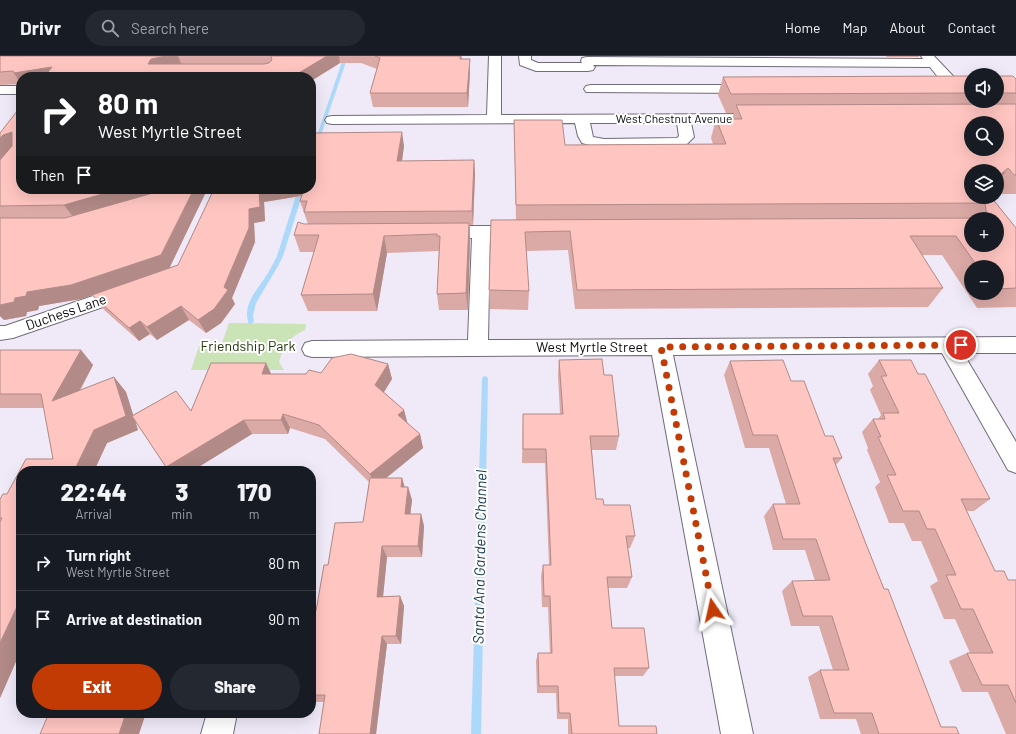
<!DOCTYPE html>
<meta charset="utf-8">
<style>
body{margin:0;font-family:Barlow,sans-serif;background:#242831;color:#f1f3f6;height:100vh;display:flex;flex-direction:column;font-size:15px;white-space:nowrap}
*{box-sizing:border-box;margin:0}
p{font-size:13px;color:#9ea1a6}
.icon{flex:none;width:22px;height:22px;fill:none;stroke:currentColor;stroke-width:2;stroke-linecap:round;stroke-linejoin:round}
.map{position:relative;flex:1;overflow:hidden}
.sheet{position:absolute;left:16px;top:410px;width:300px;height:252px;display:flex;flex-direction:column;background:#171b24;border-radius:16px;box-shadow:0 4px 16px #0002}
.sheet>*{flex:none}
.guide{position:absolute;left:16px;top:16px;width:300px;height:122px;border-radius:16px;box-shadow:0 4px 16px #0002;background:#202124;color:#fff;overflow:hidden}
.controls{position:absolute;left:964px;top:12px;display:grid;gap:8px}
.controls a{display:grid;place-items:center;width:40px;height:40px;border-radius:50%;background:#171b24;box-shadow:0 4px 16px #0002;font-size:20px}
.pin{position:absolute;display:grid;place-items:center;width:34px;height:34px;color:#fff;margin:-17px;border:2px solid #fff;border-radius:50%;box-shadow:0 1px 4px #0007}
.me{position:absolute;width:44px;margin:-22px;rotate:349deg;stroke-linejoin:round;filter:drop-shadow(0 0 3px #0008)}
.turn{display:flex;align-items:center;gap:14px;height:84px;padding:0 16px;font-size:18px}
.turn .icon{width:52px;height:52px;stroke-width:2.5}
.turn b{display:block;font-size:28px;line-height:34px}
.then{display:flex;align-items:center;height:38px;padding:0 16px;background:#0003;gap:8px;font-size:15px}
.eta{display:flex;justify-content:space-evenly;align-items:center;height:68px;text-align:center}
.eta b{font-size:24px;font-weight:800;line-height:28px}
.primary-button{display:flex;gap:8px;margin-top:auto;padding:8px 16px}
.primary-button a{flex:1;height:46px;border-radius:24px;background:#c33b04;color:#fff;font-size:16px;font-weight:800;line-height:46px;text-align:center}
.primary-button a+a{background:#242831;color:#f1f3f6}
ul{padding:0;list-style:none}
li{display:flex;align-items:center;gap:12px;height:56px;padding:0 16px;border-top:1px solid #363941}
li div{flex:1}
li b{display:block;font-size:15px}
li em{font-style:normal}
header{display:flex;align-items:center;gap:24px;box-sizing:border-box;height:56px;padding:0 20px;background:#171b24;border-bottom:1px solid #363941}
header strong{font-size:19px}
nav{display:flex;gap:22px;margin-inline-start:auto;font-size:14px}
.search{width:280px;height:36px;background:#242831;display:flex;align-items:center;gap:10px;box-sizing:border-box;padding:0 14px;border-radius:22px;color:#9ea1a6;font-size:15px}
.map>svg:first-child{display:block}
.green{fill:#cae3b7}
.lines{fill:none;stroke-linecap:round;stroke-linejoin:round}
.stream{fill:#acd9fa;fill-rule:evenodd}
.minor-casing{stroke:#716c79;stroke-width:2}
.minor{fill:#fff;fill-rule:evenodd}
.wall{fill:#dba9a6;fill-rule:evenodd}
.shaded-wall{fill:#b28a87}
.building{fill:#ffc5c1;stroke:#b28a87;fill-rule:evenodd}
.route{stroke:#c33b04;stroke-width:7;stroke-dasharray:0 12.6}
.labels{text-anchor:middle;stroke-width:4;stroke-linejoin:round;paint-order:stroke}
.far-street-label{font-size:12px;fill:#0c0a0f;stroke:#fff}
.street-label{font-size:14px;fill:#0c0a0f;stroke:#fff}
.park-label{font-size:14px;fill:#223908;stroke:#fff}
.water-label{font-size:15px;font-style:italic;fill:#0d3148;stroke:#fff}
</style>
<header>
<strong>Drivr</strong>
<div class="search"><svg class="icon" aria-label="search" viewBox="0 0 24 24"><circle cx="10" cy="10" r="6"/><path d="M15 15l6 6"/></svg>Search here</div>
<nav><a>Home</a><a>Map</a><a>About</a><a>Contact</a></nav>
</header>
<div class="map">
<svg width="1016" height="678" viewBox="0 0 1016 678">
<rect width="100%" height="100%" fill="#efe9f8"/>
<!-- green -->
<path class="green" d="M229,267L306,268L305,274C290,280 283,291 279,306L284,314H191L199,290H221Z"/>
<g class="lines">
<!-- stream -->
<g class="stream">
<polygon points="344,0 348,0 319,85 315,86 315,85"/>
<path d="M298,133H304L283,200L278,210L256,247L253,260L254,266L251,268H249C241,249 259,232 268,217C271,212 274,206 277,200Z"/>
<polygon points="485,320 487,321 488,323 481,678 471,678 482,323 483,321"/>
</g>
<defs>
<g id="minor">
<path d="M489,0H501V59L763,58L768,59L770,62L768,65L763,66L691,67L694,81L686,89L681,91L604,93L582,87L578,80L575,67L332,68L327,67L325,64L327,61L332,60L487,59ZM590,67H677L679,80L677,82L604,83L593,81Z"/>
<path d="M519,0H531V4L538,7H582L581,5L582,2L587,1L923,3L921,0H934L953,20L955,27C948,37 933,38 922,35L920,32L922,29L937,28L941,25L930,11L593,9L595,11L593,14L588,15H536L520,9Z"/>
<polygon points="591,29 749,29 754,30 756,33 754,36 749,37 586,36 584,33 586,30"/>
<rect x="0" y="30" width="21" height="8"/>
<polygon points="438,170 520,170 526,172 529,176 526,180 490,182 488,284 1016,281 1016,297 963,297 1016,386 1016,417 1008,414 942,297 673,299 753,678 721,678 652,299 312,301 305,299 302,293 305,287 312,285 468,284 472,182 432,180 429,176 432,172"/>
<polygon points="125,229 132,231 135,236 132,241 13,282 0,284 0,270 5,270"/>
<polygon points="207,657 237,657 233,678 201,678"/>
</g>
</defs>
<!-- minor casing -->
<use href="#minor" class="minor-casing"/>
<!-- minor -->
<use href="#minor" class="minor"/>
</g>
<!-- wall -->
<g class="wall">
<polygon points="0,0 462,0 462,3 470,16 468,51 373,51 370,37 377,13 361,7 340,7 311,25 311,21 21,21 21,28 0,29"/>
<polygon points="886,0 919,0 919,1 887,1"/>
<path d="M971,20V45H997V20L1016,23V138H1000L997,134V115H971L1016,172V251L977,252L942,199H922L943,232L928,251L575,253L568,194L526,195L529,235L528,254L490,253L489,234L516,164L514,64L565,89L713,88L711,82L716,63H732L734,57H726L718,39L723,21ZM971,211H997V237H971Z"/>
<polygon points="0,77 21,133 205,138 169,212 178,209 214,133 404,90 402,105 474,104 475,118 473,169 470,169 470,184 468,254 439,254 437,238 439,195 387,197 377,255 308,255 301,239 314,196 300,196 294,179 304,168 308,168 300,145 302,140 264,146 265,165 254,167 255,186 232,242 235,248 221,267 206,277 189,264 157,284 150,278 139,285 102,252 92,239 81,243 39,250 38,254 27,256 26,260 4,264 0,260"/>
<polygon points="0,294 81,294 93,309 80,335 114,321 126,336 133,359 176,335 191,355 211,307 266,307 271,318 306,318 309,314 321,317 332,302 351,298 388,308 392,323 384,336 404,354 407,367 420,378 423,392 386,422 402,422 404,431 408,431 412,444 410,458 421,458 424,470 422,501 387,501 383,540 400,540 404,550 401,588 387,588 376,678 319,678 324,646 311,646 311,555 316,555 324,509 328,509 335,467 363,466 369,426 325,383 290,372 288,378 252,378 192,415 170,415 166,411 135,365 138,374 107,387 94,415 21,415 21,594 0,642 0,443 3,438 7,438 26,403 53,403 44,352 0,352"/>
<polygon points="559,304 604,319 619,380 616,394 592,394 596,443 604,449 635,480 630,492 628,492 632,521 627,532 608,532 612,572 649,612 643,620 614,620 619,670 657,678 568,678 568,663 557,663 556,637 537,637 536,605 538,597 550,597 548,551 542,551 541,520 543,509 549,509 545,407 522,407 523,358 560,358 558,319"/>
<polygon points="879,304 918,318 990,443 974,455 966,455 995,515 1008,524 1016,524 1016,678 1006,678 988,636 962,636 949,605 967,597 970,597 955,563 944,563 930,530 938,525 921,485 912,485 904,467 889,467 875,431 880,426 867,394 868,392 862,376 873,363 878,363 881,359 870,334 873,330 868,318"/>
<polygon points="730,305 791,325 825,380 842,402 836,409 866,488 884,533 941,671 959,678 861,678 856,663 820,663 808,621 820,614 833,614 819,570 791,570 782,535 792,525 815,525 805,494 773,494 764,460 773,448 786,448 769,392 745,392 724,319"/>
</g>
<!-- shaded-wall -->
<g class="shaded-wall">
<polygon points="166,0 178,0 182,10 148,8 151,3"/>
<polygon points="327,0 339,0 340,7 311,25 311,21 292,21"/>
<polygon points="470,3 470,16 468,51 467,37"/>
<polygon points="52,11 58,21 21,21 21,28 14,17"/>
<polygon points="12,76 21,89 0,105 0,82 3,79"/>
<polygon points="402,76 404,90 400,119 397,105"/>
<polygon points="474,104 475,118 473,169 472,155"/>
<polygon points="1008,112 997,128 997,123 1000,119"/>
<polygon points="120,133 177,133 74,162 64,149"/>
<polygon points="194,133 203,133 205,138 169,213 81,243 39,250 38,254 27,256 26,260 4,264 0,260 0,249 27,236"/>
<polygon points="259,133 309,133 311,138 264,146 265,165 254,167 255,186 232,242 235,248 221,267 206,277 198,264 224,231 249,153"/>
<polygon points="469,167 470,184 468,254 466,237"/>
<polygon points="384,180 387,197 377,255 373,238"/>
<polygon points="181,250 189,264 157,284 147,271"/>
<polygon points="140,265 150,278 139,285 129,272"/>
<polygon points="81,294 93,309 66,359 52,345"/>
<polygon points="266,307 273,322 262,318"/>
<polygon points="388,308 392,323 379,344 375,329"/>
<polygon points="114,321 126,336 138,374 107,387 94,415 74,415 94,374"/>
<polygon points="404,354 408,369 398,359"/>
<polygon points="283,358 290,372 288,378 281,364"/>
<polygon points="244,364 252,378 192,415 170,415 166,411"/>
<polygon points="420,378 423,392 375,431 370,418"/>
<polygon points="402,422 406,435 401,431"/>
<polygon points="408,431 412,444 409,470 405,458"/>
<polygon points="421,458 424,470 422,501 418,490"/>
<polygon points="382,490 387,501 382,551 377,541"/>
<polygon points="400,540 404,550 401,588 396,580"/>
<polygon points="21,542 21,594 0,642 0,587"/>
<polygon points="382,580 387,588 376,678 370,678"/>
<polygon points="126,657 146,657 139,678 119,678"/>
</g>
<!-- building -->
<g class="building">
<polygon points="0,0 166,0 151,3 148,8 264,8 269,7 272,4 271,0 327,0 292,21 44,21 52,11 14,17 13,15 0,16"/>
<polygon points="375,0 460,0 460,3 470,3 467,37 370,37 380,2"/>
<polygon points="971,20 971,37 731,38 723,21"/>
<polygon points="997,20 1013,20 1016,23 1016,37 997,37"/>
<path d="M1016,48V119H1014L1008,112L1000,119H997V115H971V141H991L1016,172V232L997,233V211H978L956,180H910L943,232L577,234L570,175L525,176L529,235L489,234L491,164L986,162L987,161L985,147L516,149L514,64H562L565,89L726,88L716,63H742L736,49ZM971,67H997V93H971ZM971,163H997V189H971Z"/>
<polygon points="21,50 21,133 120,133 64,149 0,150 0,104 12,90 12,76 3,79 0,82 0,77"/>
<polygon points="402,76 397,105 474,104 472,155 304,156 307,145 300,145 304,133 311,133 311,77"/>
<polygon points="167,133 194,133 161,199 71,229 27,236 26,240 15,242 14,246 0,249 0,162 65,162"/>
<polygon points="214,133 259,133 260,151 249,153 249,172 224,231 228,234 214,253 198,264 181,250 147,271 140,265 129,272 92,239 178,209"/>
<polygon points="298,166 304,168 469,167 466,237 437,238 440,180 437,180 437,178 384,180 373,238 301,239 319,179 294,179"/>
<polygon points="0,294 81,294 52,345 114,321 126,360 94,374 74,415 21,415 21,542 0,587 0,466 2,462 0,462 0,443 3,438 7,438 26,403 53,403 41,338 0,338"/>
<polygon points="351,298 388,308 375,329 404,354 398,359 420,378 370,418 319,369 283,358 281,364 244,364 166,411 132,360 176,335 191,355 211,307 266,307 262,318 306,318 309,314 321,317 332,302"/>
<polygon points="602,303 604,319 612,319 619,380 590,380 596,443 603,443 604,449 630,449 635,480 626,480 632,521 607,521 612,572 644,572 649,612 614,612 619,670 656,670 657,678 572,678 570,657 559,657 558,630 539,630 538,597 552,597 550,540 544,540 543,509 551,509 546,393 523,393 523,358 563,358 559,304"/>
<polygon points="783,304 791,325 804,325 825,380 833,380 842,402 833,402 866,488 884,533 888,533 941,671 956,671 959,678 879,678 872,657 834,657 820,614 849,614 832,560 803,560 792,525 830,524 816,483 783,483 773,448 800,448 777,379 753,379 730,305"/>
<polygon points="879,304 911,304 918,318 925,318 990,443 961,443 995,515 1004,515 1008,524 1016,524 1016,647 1008,629 982,629 967,597 993,597 973,553 961,553 946,519 956,519 935,473 927,473 919,455 903,455 887,419 896,419 878,381 881,381 873,363 885,363 883,357 899,357 881,320 887,320"/>
<polygon points="370,422 402,422 401,431 408,431 405,458 421,458 418,490 382,490 377,541 400,540 396,580 382,580 370,678 319,678 325,639 311,639 311,555 316,555 324,509 328,509 335,467 363,466"/>
<polygon points="49,657 126,657 119,678 40,678"/>
</g>
<g class="lines">
<!-- route -->
<polyline class="route" points="713,554 661,291 961,289"/>
</g>
<g class="labels">
<!-- far-street labels -->
<g class="far-street-label">
<text x="674" y="67">West Chestnut Avenue</text>
</g>
<!-- street labels -->
<g class="street-label">
<text transform="translate(66 256) rotate(-19)" y="5">Duchess Lane</text>
<text x="592" y="296">West Myrtle Street</text>
</g>
<!-- park labels -->
<g class="park-label">
<text x="248" y="295">Friendship Park</text>
</g>
<!-- water labels -->
<g class="water-label">
<text transform="translate(480 501) rotate(-89)" y="5">Santa Ana Gardens Channel</text>
</g>
</g>
</svg>
<div class="controls">
<a><svg class="icon" aria-label="sound" viewBox="0 0 24 24"><path d="M4 9h4l5-4v14l-5-4H4zM17 9q2 3 0 6"/></svg></a>
<a><svg class="icon" aria-label="search" viewBox="0 0 24 24"><circle cx="10" cy="10" r="6"/><path d="M15 15l6 6"/></svg></a>
<a><svg class="icon" aria-label="layers" viewBox="0 0 24 24"><path d="M12 4l9 5-9 5-9-5zM3 14l9 5 9-5"/></svg></a>
<a>+</a>
<a>−</a>
</div>
<div class="pin" style="left:961px;top:289px;background:#d93025"><svg class="icon" aria-label="arrive" viewBox="0 0 24 24"><path d="M6 21V4h12l-3 4 3 4H6"/></svg></div>
<svg class="me" style="left:713px;top:554px" viewBox="-20 -20 40 40"><path d="M0-17L14 15 0 8-14 15z" fill="#c33b04" stroke="#fff" stroke-width="4"/></svg>
<div class="guide">
<div class="turn"><svg class="icon" aria-label="right" viewBox="0 0 24 24"><path d="M7 20v-9h11M14 6l5 5-5 5"/></svg><div><b>80 m</b>West Myrtle Street</div></div>
<div class="then">Then<svg class="icon" aria-label="arrive" viewBox="0 0 24 24"><path d="M6 21V4h12l-3 4 3 4H6"/></svg></div>
</div>
<section class="sheet">
<div class="eta">
<div><b>22:44</b><p>Arrival</p></div>
<div><b>3</b><p>min</p></div>
<div><b>170</b><p>m</p></div>
</div>
<ul>
<li><svg class="icon" aria-label="right" viewBox="0 0 24 24"><path d="M7 20v-9h11M14 6l5 5-5 5"/></svg><div><b>Turn right</b><p>West Myrtle Street</p></div><em>80 m</em></li>
<li><svg class="icon" aria-label="arrive" viewBox="0 0 24 24"><path d="M6 21V4h12l-3 4 3 4H6"/></svg><div><b>Arrive at destination</b></div><em>90 m</em></li>
</ul>
<div class="primary-button"><a>Exit</a><a>Share</a></div>
</section>
</div>
